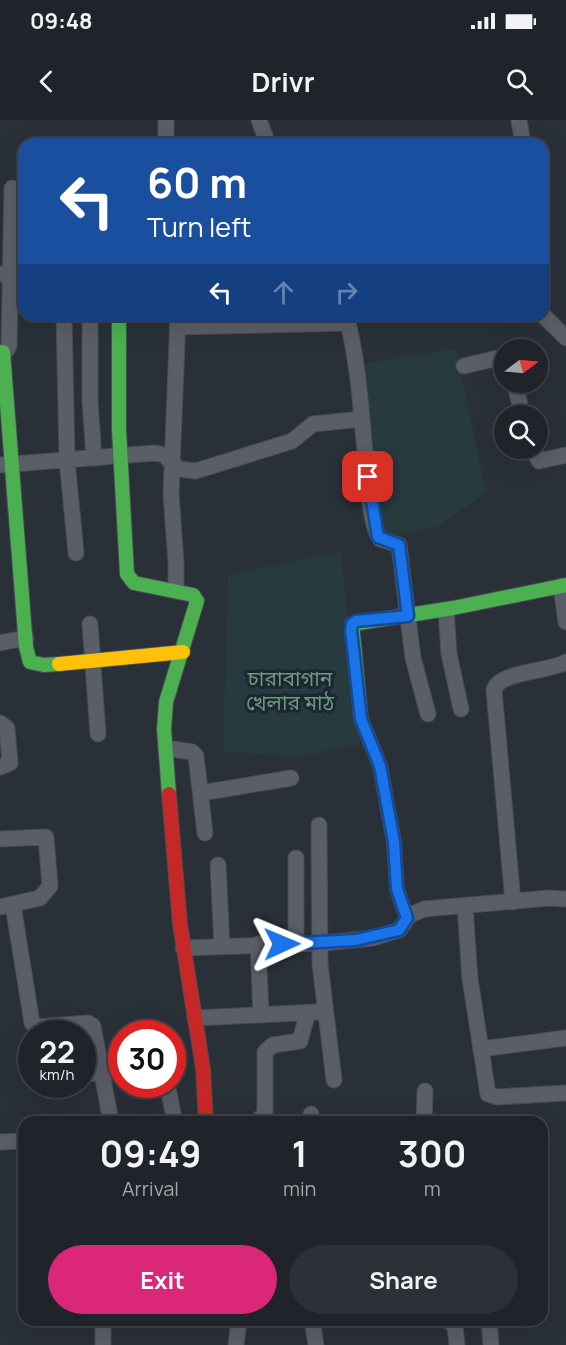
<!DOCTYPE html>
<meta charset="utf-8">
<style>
body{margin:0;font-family:Manrope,"Noto Sans Bengali",sans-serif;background:#2d3036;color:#f1f3f6;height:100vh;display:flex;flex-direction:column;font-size:22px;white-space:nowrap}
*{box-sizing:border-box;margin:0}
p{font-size:20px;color:#a2a4a8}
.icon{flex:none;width:33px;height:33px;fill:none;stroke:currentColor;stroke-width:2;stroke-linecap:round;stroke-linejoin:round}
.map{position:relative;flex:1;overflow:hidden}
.details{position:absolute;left:18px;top:996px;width:530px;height:210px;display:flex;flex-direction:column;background:#20242a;border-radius:18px;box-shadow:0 6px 24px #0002,0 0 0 2px #3d4147}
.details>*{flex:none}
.hud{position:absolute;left:18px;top:18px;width:531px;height:183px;border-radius:18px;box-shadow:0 6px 24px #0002,0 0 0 2px #3d4147;background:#1a4fa0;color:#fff;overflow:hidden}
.needle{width:39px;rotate:74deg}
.tools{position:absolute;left:494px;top:219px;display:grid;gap:12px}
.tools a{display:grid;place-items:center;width:54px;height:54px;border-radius:50%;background:#20242a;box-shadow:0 6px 24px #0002,0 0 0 2px #3d4147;font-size:30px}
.speed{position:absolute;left:18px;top:900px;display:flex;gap:12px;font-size:30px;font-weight:700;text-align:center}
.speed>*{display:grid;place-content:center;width:78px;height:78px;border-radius:50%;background:#20242a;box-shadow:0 6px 24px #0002,0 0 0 2px #3d4147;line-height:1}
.speed small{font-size:15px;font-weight:400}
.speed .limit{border:9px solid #d22;background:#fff;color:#111}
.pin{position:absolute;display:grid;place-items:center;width:51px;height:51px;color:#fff;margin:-26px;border-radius:12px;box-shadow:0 3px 9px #0006}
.me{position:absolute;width:66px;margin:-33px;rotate:89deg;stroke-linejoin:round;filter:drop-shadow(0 0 4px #0008)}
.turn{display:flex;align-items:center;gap:21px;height:126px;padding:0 30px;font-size:27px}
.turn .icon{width:78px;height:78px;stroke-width:2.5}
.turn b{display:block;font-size:42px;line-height:51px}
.lanes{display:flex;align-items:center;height:57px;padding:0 30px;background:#0003;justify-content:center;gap:30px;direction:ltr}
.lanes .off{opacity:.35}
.eta{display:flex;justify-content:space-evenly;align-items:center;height:102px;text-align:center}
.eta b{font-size:36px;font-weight:700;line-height:42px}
.action{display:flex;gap:12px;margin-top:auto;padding:12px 30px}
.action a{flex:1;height:69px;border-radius:36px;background:#db2777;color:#fff;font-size:24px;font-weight:700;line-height:69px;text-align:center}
.action a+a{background:#2d3036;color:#f1f3f6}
.status{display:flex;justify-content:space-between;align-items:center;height:42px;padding:0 30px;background:#20242a;direction:ltr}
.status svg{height:16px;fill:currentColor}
header{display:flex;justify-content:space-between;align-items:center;height:78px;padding:0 30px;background:#20242a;font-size:27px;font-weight:700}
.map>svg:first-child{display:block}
.green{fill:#273a3e}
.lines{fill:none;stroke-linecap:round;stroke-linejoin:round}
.street-casing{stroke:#484c53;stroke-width:17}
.fast-casing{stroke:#484c53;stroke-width:16}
.slow-casing{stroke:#484c53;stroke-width:16}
.jam-casing{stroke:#484c53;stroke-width:16}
.street{stroke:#5a5e66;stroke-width:15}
.fast{stroke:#4caf50;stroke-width:14}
.slow{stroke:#ffc107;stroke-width:14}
.jam{stroke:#c62828;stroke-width:14}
.route-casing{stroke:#114b97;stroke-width:15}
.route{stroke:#1a73e8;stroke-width:10}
.labels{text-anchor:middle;stroke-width:6;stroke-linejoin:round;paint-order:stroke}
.park-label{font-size:21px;fill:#6b9a76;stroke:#1d2633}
</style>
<div class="status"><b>09:48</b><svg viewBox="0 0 49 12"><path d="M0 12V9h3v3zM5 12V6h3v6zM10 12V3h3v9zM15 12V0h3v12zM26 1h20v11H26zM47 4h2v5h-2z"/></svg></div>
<header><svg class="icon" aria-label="back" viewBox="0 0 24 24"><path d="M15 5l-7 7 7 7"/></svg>Drivr<svg class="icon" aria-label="search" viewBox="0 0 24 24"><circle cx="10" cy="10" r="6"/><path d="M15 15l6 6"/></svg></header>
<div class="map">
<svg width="566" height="1225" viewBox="0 0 566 1225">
<rect width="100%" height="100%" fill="#2a3038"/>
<!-- green -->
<g class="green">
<polygon points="456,229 486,372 438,407 383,417 367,284 365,243"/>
<polygon points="341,432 361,624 296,637 223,631 228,455"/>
</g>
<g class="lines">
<defs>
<g id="street">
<polyline points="259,0 268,24"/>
<polyline points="519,0 523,24"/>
<polyline points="166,24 166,0"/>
<polyline points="0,154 24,153"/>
<polyline points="64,195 67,340 76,433"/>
<polyline points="90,195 90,282 94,338"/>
<path d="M346,195C359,243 361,293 366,342C369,362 369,403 380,419L399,425L413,538L428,594"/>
<polyline points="543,195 566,218"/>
<polyline points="177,207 348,203"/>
<polyline points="0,233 6,231 9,226 12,68"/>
<polyline points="464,246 498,238 504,239"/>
<polyline points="514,262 523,296"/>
<polyline points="532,328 539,341 566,335"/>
<polyline points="0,345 155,333 164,335 179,349 196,351 292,321 313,304 362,299"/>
<polyline points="561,466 566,502"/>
<polyline points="176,471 176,442 171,374 178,195"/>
<polyline points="446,490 449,534 461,589"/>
<polyline points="90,504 98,614"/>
<polyline points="0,523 26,518"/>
<polyline points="0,603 7,608 10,643 0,647"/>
<polyline points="166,628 192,632 196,636 205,713"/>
<polyline points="201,673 291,658"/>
<polyline points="319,705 320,844 334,960"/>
<polyline points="0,719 46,717 50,766 40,778 0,787"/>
<polyline points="296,738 296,823"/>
<polyline points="218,745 222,826"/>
<path d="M513,782L494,570C499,551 549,552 566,542"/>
<polyline points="13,785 32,903 37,907 88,903 93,906 111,1002"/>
<polyline points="465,787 470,859 488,974 497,977 566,973"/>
<polyline points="258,824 261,895"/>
<polyline points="183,828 324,823 373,818 399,810 410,795 424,789 549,778 566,779"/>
<polyline points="195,898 318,892"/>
<polyline points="481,929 566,918"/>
<polyline points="82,954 122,952"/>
<polyline points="167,964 175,1002"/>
<polyline points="311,994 312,1002"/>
<polyline points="257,1002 265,993 265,932 273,925 300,921 308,892"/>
<polyline points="424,1002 425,971"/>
<polyline points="0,1022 24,1021"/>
<polyline points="312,1200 316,1225"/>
<polyline points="447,1200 455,1206 457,1225"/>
<polyline points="489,1200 491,1225"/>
<polyline points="103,1225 103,1200"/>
<polyline points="236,1225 239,1200"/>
</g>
<g id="fast">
<polyline points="119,195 119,310 127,454 134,463 193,475 197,481 166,582 164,609 169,674"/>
<polyline points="3,232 26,527 30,542 44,545 59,544"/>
<polyline points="407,798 397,769 394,722 380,646 361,599 352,504 453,488 566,465"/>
</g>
<polyline id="slow" points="59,544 183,532"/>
<polyline id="jam" points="169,674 180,804 203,949 206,1002"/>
</defs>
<!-- street casing -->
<use href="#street" class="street-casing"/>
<!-- fast casing -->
<use href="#fast" class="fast-casing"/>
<!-- slow casing -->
<use href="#slow" class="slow-casing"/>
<!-- jam casing -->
<use href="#jam" class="jam-casing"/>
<!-- street -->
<use href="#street" class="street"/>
<!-- fast -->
<use href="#fast" class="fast"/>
<!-- slow -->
<use href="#slow" class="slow"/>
<!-- jam -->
<use href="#jam" class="jam"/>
</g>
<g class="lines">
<defs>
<polyline id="route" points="282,824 356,820 399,810 407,798 397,769 394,722 380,646 361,599 351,510 352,504 356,501 408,496 399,425 378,417 368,357"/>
</defs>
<!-- route casing -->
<use href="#route" class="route-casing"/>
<!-- route -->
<use href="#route" class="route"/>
</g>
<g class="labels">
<!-- park labels -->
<g class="park-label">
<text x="290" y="566">চারাবাগান<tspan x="290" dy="24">খেলার মাঠ</tspan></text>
</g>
</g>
</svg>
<div class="tools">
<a><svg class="needle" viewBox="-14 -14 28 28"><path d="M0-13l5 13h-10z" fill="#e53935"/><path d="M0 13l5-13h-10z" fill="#a2a4a8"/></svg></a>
<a><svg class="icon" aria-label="search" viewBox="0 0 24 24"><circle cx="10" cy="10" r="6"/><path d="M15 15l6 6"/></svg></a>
</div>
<div class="speed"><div>22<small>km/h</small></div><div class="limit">30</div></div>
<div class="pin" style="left:368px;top:357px;background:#d93025"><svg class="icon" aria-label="arrive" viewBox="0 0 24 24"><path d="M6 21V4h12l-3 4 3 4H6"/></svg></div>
<svg class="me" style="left:282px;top:824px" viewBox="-20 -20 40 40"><path d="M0-17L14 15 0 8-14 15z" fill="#1a73e8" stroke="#fff" stroke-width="4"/></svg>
<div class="hud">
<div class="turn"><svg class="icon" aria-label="left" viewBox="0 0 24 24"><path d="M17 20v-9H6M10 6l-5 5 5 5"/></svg><div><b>60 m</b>Turn left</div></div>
<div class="lanes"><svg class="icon" aria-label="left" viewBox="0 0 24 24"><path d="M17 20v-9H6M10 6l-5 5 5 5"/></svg><svg class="icon off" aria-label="ahead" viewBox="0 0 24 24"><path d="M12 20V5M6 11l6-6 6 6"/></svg><svg class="icon off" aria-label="right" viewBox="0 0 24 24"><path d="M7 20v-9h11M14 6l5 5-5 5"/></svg></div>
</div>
<section class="details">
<div class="eta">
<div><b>09:49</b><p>Arrival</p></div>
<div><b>1</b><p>min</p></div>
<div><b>300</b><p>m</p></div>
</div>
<div class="action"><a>Exit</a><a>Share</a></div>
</section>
</div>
